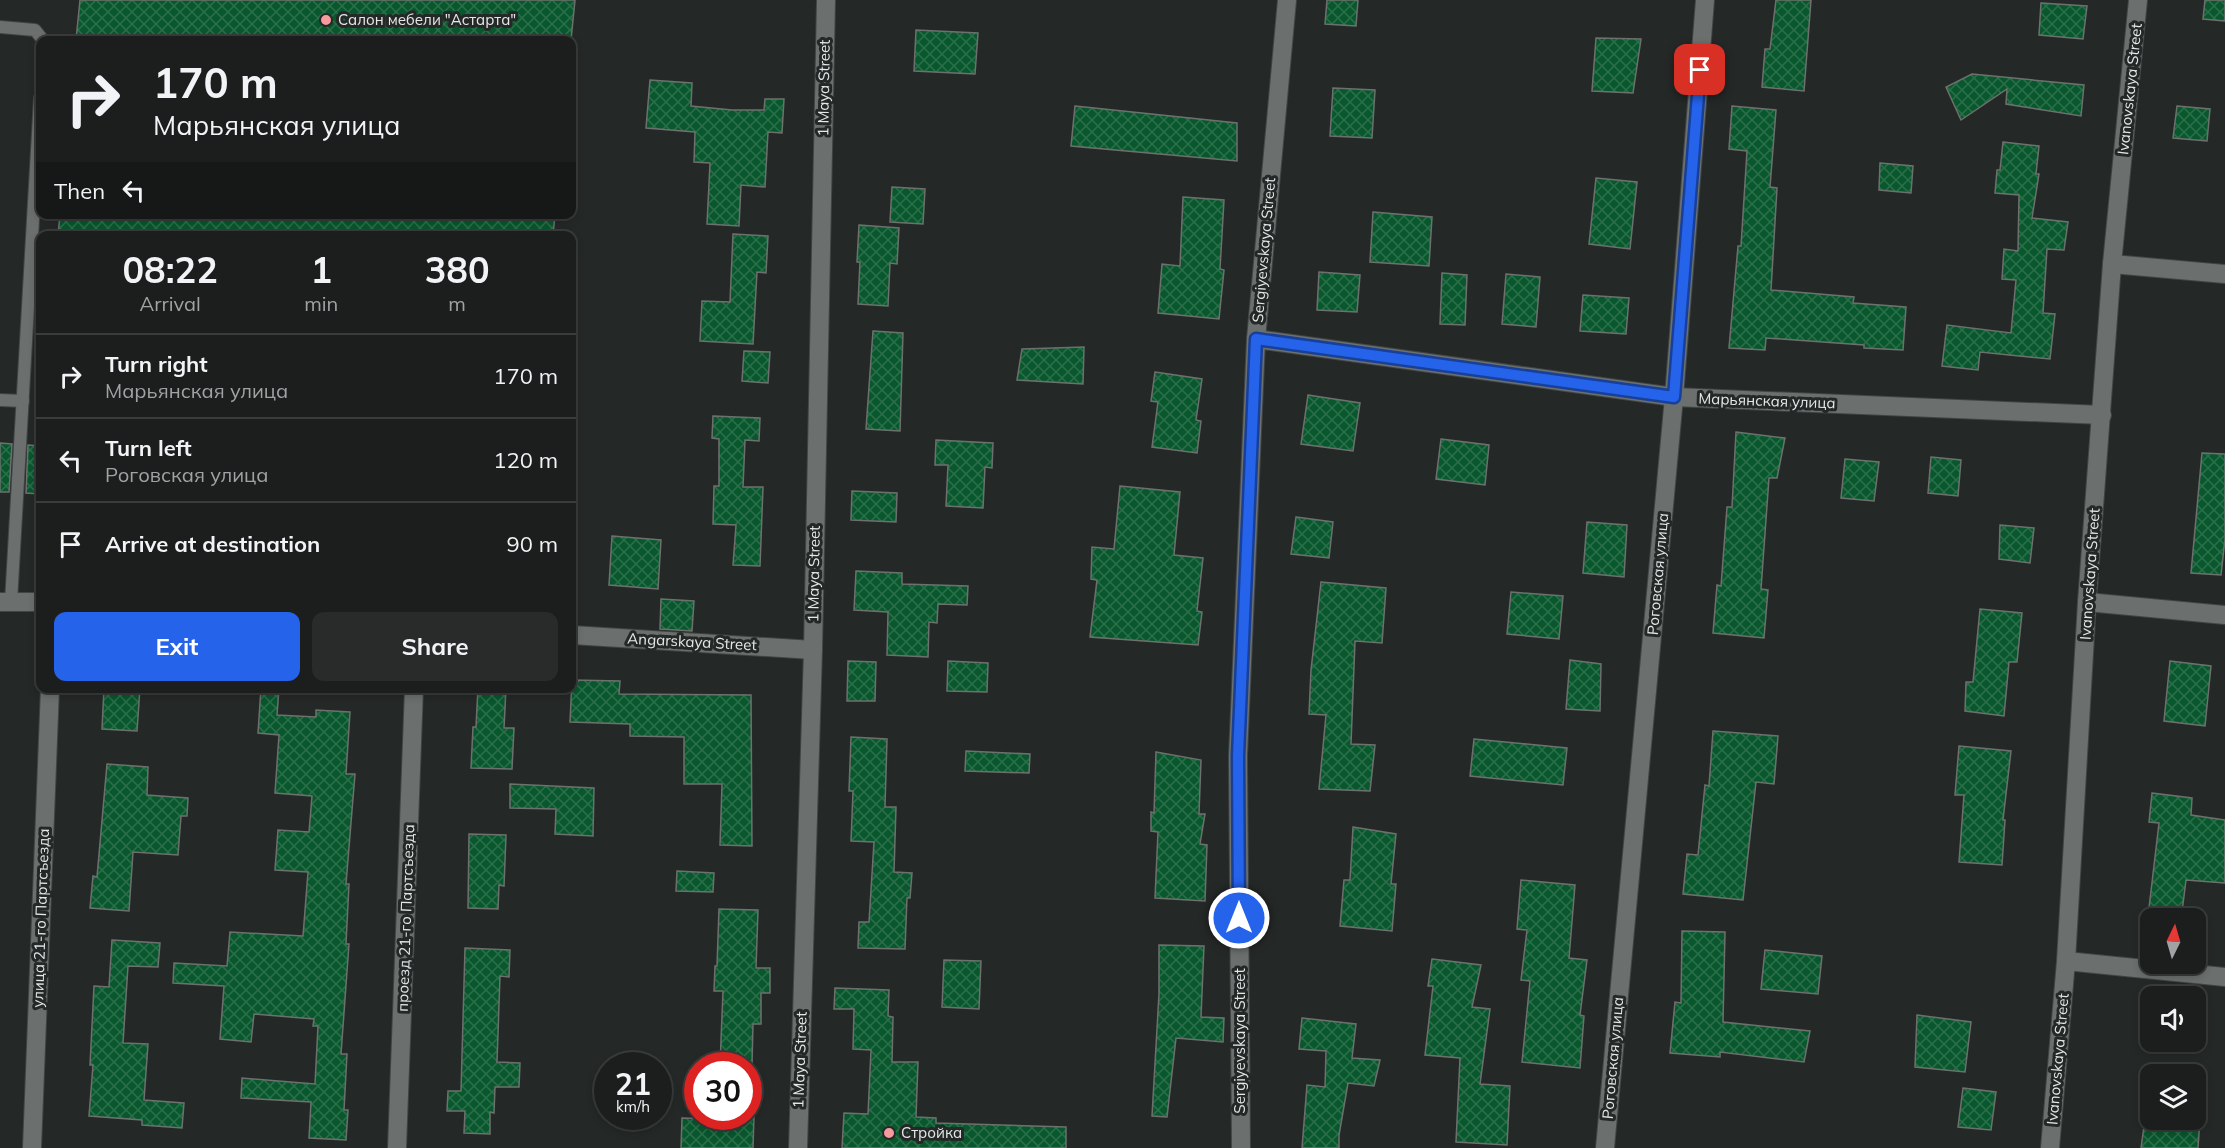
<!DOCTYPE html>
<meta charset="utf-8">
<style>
body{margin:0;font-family:Mulish,sans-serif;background:#282b2a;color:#f1f3f6;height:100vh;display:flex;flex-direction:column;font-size:22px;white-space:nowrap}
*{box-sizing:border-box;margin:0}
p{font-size:20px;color:#a0a2a4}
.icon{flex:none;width:33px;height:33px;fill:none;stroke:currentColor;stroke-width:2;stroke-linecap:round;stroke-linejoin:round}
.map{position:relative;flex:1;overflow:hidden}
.side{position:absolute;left:36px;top:231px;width:540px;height:462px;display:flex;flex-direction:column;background:#1b1e1d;border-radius:12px;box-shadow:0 3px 9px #0003,0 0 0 2px #393c3b}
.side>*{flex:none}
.top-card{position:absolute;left:36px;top:36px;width:540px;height:183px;border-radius:12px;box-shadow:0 3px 9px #0003,0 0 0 2px #393c3b;background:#1b1e1d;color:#f1f3f6;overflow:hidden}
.needle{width:39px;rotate:5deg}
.buttons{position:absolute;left:2140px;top:908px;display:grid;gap:12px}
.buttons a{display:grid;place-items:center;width:66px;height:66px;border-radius:12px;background:#1b1e1d;box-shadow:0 3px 9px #0003,0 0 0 2px #393c3b;font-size:30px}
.speed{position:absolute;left:594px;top:1052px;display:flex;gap:12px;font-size:30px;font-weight:700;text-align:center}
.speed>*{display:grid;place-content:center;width:78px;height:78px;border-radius:50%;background:#1b1e1d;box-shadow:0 3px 9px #0003,0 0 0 2px #393c3b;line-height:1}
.speed small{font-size:15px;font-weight:400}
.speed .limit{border:9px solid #d22;background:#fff;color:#111}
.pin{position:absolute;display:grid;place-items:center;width:51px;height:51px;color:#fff;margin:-26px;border-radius:12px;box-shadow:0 3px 9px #0006}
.me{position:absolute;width:66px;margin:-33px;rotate:0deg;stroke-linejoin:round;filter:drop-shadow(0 0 4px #0008)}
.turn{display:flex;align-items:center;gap:21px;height:126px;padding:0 18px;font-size:27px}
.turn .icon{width:78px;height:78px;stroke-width:2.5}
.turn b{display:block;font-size:42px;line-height:51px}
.then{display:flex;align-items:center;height:57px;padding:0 18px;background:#0003;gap:12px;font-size:22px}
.eta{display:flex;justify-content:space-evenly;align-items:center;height:102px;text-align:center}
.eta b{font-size:36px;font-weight:700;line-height:42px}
.primary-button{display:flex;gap:12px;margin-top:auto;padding:12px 18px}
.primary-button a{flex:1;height:69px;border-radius:12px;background:#2563eb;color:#fff;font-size:24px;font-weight:700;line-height:69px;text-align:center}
.primary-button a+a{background:#282b2a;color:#f1f3f6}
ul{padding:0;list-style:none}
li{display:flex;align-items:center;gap:18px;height:84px;padding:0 18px;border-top:2px solid #393c3b}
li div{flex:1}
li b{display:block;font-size:22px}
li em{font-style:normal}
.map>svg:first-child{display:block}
.building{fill:url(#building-cross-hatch);stroke:#6d716e;stroke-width:1.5}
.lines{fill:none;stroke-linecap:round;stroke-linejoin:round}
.lane-casing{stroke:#414544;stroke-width:14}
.street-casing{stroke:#414544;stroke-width:20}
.secondary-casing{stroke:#414544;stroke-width:20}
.lane{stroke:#6b706f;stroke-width:12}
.street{stroke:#6b706f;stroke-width:18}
.secondary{stroke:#6b706f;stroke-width:18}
.route-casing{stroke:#184099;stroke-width:15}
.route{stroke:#2563eb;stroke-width:10}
.poi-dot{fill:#f59b9d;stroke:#242827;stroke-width:2}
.labels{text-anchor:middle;stroke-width:6;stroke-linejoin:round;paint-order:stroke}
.poi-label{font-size:15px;fill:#e5e8e8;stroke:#242827;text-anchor:start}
.street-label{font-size:15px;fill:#e5e8e8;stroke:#242827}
</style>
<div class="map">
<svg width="2225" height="1148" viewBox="0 0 2225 1148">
<defs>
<pattern id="building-cross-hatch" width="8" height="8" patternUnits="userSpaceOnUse" patternTransform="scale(1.5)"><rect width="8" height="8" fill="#08572d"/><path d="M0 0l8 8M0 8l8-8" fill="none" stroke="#2c6f4b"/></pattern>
</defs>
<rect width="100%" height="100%" fill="#242827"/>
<!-- building -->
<g class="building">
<polygon points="80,0 575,0 571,40 76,40"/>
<polygon points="1327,0 1358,0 1356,26 1325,24"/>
<polygon points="1776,0 1811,0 1804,91 1762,87 1765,49 1770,49"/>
<polygon points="2205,0 2225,0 2225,21 2203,19"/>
<polygon points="2041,3 2087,6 2083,39 2039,35"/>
<polygon points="916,30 978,33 975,74 914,71"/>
<polygon points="1596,38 1641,39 1633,93 1592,91"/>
<polygon points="1972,74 2084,85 2081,116 2006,104 2007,89 1961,120 1946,87"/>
<polygon points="650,80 692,83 691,106 732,110 764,110 765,99 784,99 782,133 768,132 765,187 741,185 739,226 707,224 710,163 694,162 695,132 646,128"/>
<polygon points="1333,88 1375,90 1372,138 1330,136"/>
<polygon points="1075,106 1237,123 1237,161 1071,146"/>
<polygon points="1732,106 1776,110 1770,187 1777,188 1771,290 1854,297 1853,303 1906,307 1903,350 1864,348 1864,345 1766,338 1765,350 1729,348 1738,246 1741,246 1747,151 1729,149"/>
<polygon points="2177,106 2210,109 2207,141 2173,138"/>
<polygon points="2003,142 2039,146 2036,174 2039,174 2032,218 2068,222 2064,250 2047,249 2043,313 2055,314 2050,359 1980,352 1978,370 1942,366 1947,325 2011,333 2016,280 2002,279 2004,249 2018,251 2019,195 1995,193 1997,170 2000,170"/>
<polygon points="1880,163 1913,166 1911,193 1879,190"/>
<polygon points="1596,178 1637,182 1630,249 1589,244"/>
<polygon points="892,187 925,189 923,224 890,222"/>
<polygon points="1183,197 1224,200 1220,269 1224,270 1219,319 1158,313 1162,264 1180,266"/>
<polygon points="1373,212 1432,217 1429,266 1370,262"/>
<polygon points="60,214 555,214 553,236 58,236"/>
<polygon points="859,225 899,228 897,264 890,263 888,306 858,304 860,262 857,262"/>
<polygon points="733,234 768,236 766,273 757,272 753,344 700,341 702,301 730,302"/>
<polygon points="1319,272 1360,275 1357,312 1317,310"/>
<polygon points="1442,273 1467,275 1465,325 1440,324"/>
<polygon points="1506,274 1540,277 1536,327 1502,324"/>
<polygon points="1583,295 1629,298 1626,334 1580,331"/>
<polygon points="873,331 903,333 900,431 866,429"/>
<polygon points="1084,347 1083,384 1017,380 1022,349"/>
<polygon points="744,351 770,352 768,383 742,381"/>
<polygon points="1155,372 1202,379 1196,420 1201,421 1197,453 1152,447 1158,402 1151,401"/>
<polygon points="1308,395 1360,403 1353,451 1301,444"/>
<polygon points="713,416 760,418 759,441 745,440 743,487 763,487 760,566 733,565 736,525 713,524 714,486 719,486 719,439 712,438"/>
<polygon points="1736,432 1785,438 1777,478 1769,478 1761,589 1768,590 1764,638 1713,633 1717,585 1721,586 1727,507 1732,507"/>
<polygon points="1441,439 1489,445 1485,485 1436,479"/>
<polygon points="936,440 993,443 992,468 985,467 983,508 946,506 948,465 935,465"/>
<polygon points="0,443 12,444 9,492 0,492"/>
<polygon points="28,445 40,446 40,494 26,493"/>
<polygon points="2202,453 2225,454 2225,539 2221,575 2191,573"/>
<polygon points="1931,457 1961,460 1958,496 1928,493"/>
<polygon points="1845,459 1879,462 1874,501 1841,498"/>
<polygon points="1120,486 1180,492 1174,555 1203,558 1197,611 1202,612 1198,645 1090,637 1097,580 1091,579 1092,547 1114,549"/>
<polygon points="852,491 897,493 896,522 851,520"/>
<polygon points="1296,517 1333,522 1329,558 1291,554"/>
<polygon points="1587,522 1627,525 1624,577 1583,573"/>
<polygon points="2000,525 2034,528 2030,563 1999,559"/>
<polygon points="612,536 661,540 658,589 609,585"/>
<polygon points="856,571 902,573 902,584 968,586 967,605 938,604 937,623 929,622 928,657 887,655 888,612 854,610"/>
<polygon points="1321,582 1386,588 1382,643 1355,641 1351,744 1375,745 1370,791 1319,789 1326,715 1309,714 1311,670"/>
<polygon points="1511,592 1563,596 1559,639 1507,634"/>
<polygon points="661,599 694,601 692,631 660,629"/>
<polygon points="1980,609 2022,613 2017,662 2009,662 2004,716 1965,711 1966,682 1973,682"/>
<polygon points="1570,660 1601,664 1600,711 1566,709"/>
<polygon points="848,661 876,662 875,701 847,701"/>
<polygon points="948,661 988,663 987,692 947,691"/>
<polygon points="2170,661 2211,666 2205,726 2164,721"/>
<polygon points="572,680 620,681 619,694 751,695 752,846 720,845 722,784 684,784 684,737 630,736 630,724 570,722"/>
<polygon points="104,688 140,688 137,731 102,729"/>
<polygon points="261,688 279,688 277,715 316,717 316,710 350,712 346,774 355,774 346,884 349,884 346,944 349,944 341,1054 347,1054 344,1110 348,1110 346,1140 309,1138 311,1102 241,1098 242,1078 315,1084 318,1026 313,1026 314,1019 254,1014 251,1042 220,1039 224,986 173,983 174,963 227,966 230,932 303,936 308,872 275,870 278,830 309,832 312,796 275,793 279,735 258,733"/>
<polygon points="478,688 506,688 504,728 514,728 512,769 471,768 473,727 476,727"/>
<polygon points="1713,731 1778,736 1774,784 1756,782 1743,900 1683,894 1687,854 1698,855 1705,785 1709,786"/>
<polygon points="851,737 887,739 885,807 896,807 894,872 912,873 910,898 907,898 905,949 858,948 859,922 869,922 874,842 851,841 853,791 849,791"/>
<polygon points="1474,739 1567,748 1563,785 1470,776"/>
<polygon points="1959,746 2011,751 2003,820 2005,820 2002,865 1959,862 1964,795 1955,795"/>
<polygon points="966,751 1030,754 1029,773 965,771"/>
<polygon points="1156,752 1201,760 1199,814 1205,814 1200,844 1207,845 1205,901 1155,898 1158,832 1151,831 1151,812 1154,813"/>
<polygon points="107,764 148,767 147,795 188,798 187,816 181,816 178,855 133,852 129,911 90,908 93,876 97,877"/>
<polygon points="510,784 594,788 593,836 555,834 556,809 510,808"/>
<polygon points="2152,793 2192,798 2191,815 2225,820 2225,883 2186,880 2182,912 2149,908 2159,823 2149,822"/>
<polygon points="1353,827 1396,834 1391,884 1396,884 1392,931 1340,926 1344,880 1350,880"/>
<polygon points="469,834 506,835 504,886 499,885 498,909 468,908"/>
<polygon points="677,871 714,873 713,892 676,891"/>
<polygon points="1521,880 1575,885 1569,958 1587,960 1580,1015 1584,1016 1580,1068 1522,1062 1530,981 1521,980 1527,930 1517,929"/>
<polygon points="719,909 758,910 756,968 770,968 770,993 761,993 761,1024 753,1024 752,1065 720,1065 723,991 714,991 715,966 717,966"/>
<polygon points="1682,931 1725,932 1723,1022 1810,1031 1804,1062 1720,1052 1720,1057 1670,1053 1675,1002 1681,1003"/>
<polygon points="112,940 160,943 158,967 128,966 123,1043 148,1044 144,1100 184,1103 182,1128 142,1125 142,1120 89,1116 93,1065 90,1065 94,986 109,987"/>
<polygon points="1159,945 1204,946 1201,1017 1224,1018 1223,1042 1176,1038 1167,1117 1152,1116 1159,994"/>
<polygon points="465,948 510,950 509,977 500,976 497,1062 520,1063 519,1087 495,1087 494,1113 490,1112 490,1134 464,1133 465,1111 447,1111 448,1091 461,1091"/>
<polygon points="1765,950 1822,956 1818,994 1761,989"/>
<polygon points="1432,959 1481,965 1472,1007 1490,1009 1480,1084 1510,1086 1507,1145 1456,1142 1460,1058 1425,1055 1433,986 1428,986"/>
<polygon points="944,960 981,961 979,1009 942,1007"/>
<polygon points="835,988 889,990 888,1016 893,1017 892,1062 918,1062 916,1117 936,1118 936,1123 1066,1127 1066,1148 842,1148 844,1113 868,1114 871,1050 853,1049 854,1009 834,1009"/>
<polygon points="1917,1015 1971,1022 1965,1072 1915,1067"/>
<polygon points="1302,1018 1356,1024 1352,1058 1380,1060 1374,1086 1348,1083 1339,1135 1339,1148 1302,1148 1307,1085 1325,1087 1326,1051 1299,1049"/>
<polygon points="1963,1088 1996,1092 1991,1130 1958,1127"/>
<polygon points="726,1116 754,1116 753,1148 681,1148 682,1118 726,1119"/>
<polygon points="2145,1119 2200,1119 2198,1148 2141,1148"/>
</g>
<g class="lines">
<defs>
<g id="lane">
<polyline points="0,27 35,30 43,40"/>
<polyline points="0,400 23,401"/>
<polyline points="11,602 40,98"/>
</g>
<g id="street">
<polyline points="2112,264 2225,274"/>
<polyline points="1256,339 1674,397 2102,415"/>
<polyline points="0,602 40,602"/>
<polyline points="2087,602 2225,615"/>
<polyline points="572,635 813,650"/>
<polyline points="2066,961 2225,977"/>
<polyline points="32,1148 50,688"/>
<polyline points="397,1148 414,688"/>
<polyline points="1241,1148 1238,756 1256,339 1287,0"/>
<polyline points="1605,1148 1674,397 1705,0"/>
<polyline points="2050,1148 2066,961 2087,602 2112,264 2138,0"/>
</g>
<polyline id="secondary" points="798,1148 813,650 826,0"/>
</defs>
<!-- lane casing -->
<use href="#lane" class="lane-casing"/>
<!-- street casing -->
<use href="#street" class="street-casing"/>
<!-- secondary casing -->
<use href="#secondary" class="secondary-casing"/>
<!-- lane -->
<use href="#lane" class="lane"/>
<!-- street -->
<use href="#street" class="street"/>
<!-- secondary -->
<use href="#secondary" class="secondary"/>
</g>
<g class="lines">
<defs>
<polyline id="route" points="1239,918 1238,756 1256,339 1674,397 1700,70"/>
</defs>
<!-- route casing -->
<use href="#route" class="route-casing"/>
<!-- route -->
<use href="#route" class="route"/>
</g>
<!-- markers -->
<g class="poi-dot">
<circle cx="326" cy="20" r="6"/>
<circle cx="889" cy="1133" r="6"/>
</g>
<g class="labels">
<!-- poi labels -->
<g class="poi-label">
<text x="338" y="25">Салон мебели "Астарта"</text>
<text x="901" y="1138">Стройка</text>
</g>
<!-- street labels -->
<g class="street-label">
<text transform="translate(824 88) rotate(-89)" y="5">1 Maya Street</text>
<text transform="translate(2130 89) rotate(-84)" y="5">Ivanovskaya Street</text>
<text transform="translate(1264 250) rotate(-85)" y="5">Sergiyevskaya Street</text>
<text transform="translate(1767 401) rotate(2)" y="5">Марьянская улица</text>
<text transform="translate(814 574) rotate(-89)" y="5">1 Maya Street</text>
<text transform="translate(1658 574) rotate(-85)" y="5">Роговская улица</text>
<text transform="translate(2090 574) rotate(-86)" y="5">Ivanovskaya Street</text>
<text transform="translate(692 642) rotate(3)" y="5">Angarskaya Street</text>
<text transform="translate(41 918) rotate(-88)" y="5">улица 21-го Партсъезда</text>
<text transform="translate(406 918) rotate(-88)" y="5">проезд 21-го Партсъезда</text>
<text transform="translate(1240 1041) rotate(-90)" y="5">Sergiyevskaya Street</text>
<text transform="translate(1613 1058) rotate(-85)" y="5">Роговская улица</text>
<text transform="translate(2058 1059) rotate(-85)" y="5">Ivanovskaya Street</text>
<text transform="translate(800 1060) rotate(-88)" y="5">1 Maya Street</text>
</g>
</g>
</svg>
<div class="buttons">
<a><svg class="needle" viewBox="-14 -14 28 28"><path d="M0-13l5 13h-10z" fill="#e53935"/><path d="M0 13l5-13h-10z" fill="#a0a2a4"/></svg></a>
<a><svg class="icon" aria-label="sound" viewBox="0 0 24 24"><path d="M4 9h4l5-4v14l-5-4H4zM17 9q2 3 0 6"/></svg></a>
<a><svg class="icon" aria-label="layers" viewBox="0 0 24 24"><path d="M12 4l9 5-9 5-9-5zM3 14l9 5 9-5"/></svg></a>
</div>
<div class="speed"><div>21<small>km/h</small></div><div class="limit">30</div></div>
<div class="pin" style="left:1700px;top:70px;background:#d93025"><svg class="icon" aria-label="arrive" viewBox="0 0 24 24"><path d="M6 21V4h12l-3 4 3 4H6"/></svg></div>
<svg class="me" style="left:1239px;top:918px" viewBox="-20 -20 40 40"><circle r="17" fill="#2563eb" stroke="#fff" stroke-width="3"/><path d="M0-11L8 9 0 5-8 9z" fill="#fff"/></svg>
<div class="top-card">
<div class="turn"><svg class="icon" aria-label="right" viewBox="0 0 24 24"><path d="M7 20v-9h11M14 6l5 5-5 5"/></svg><div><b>170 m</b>Марьянская улица</div></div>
<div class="then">Then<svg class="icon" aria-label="left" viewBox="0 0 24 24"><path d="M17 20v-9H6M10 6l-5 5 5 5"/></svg></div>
</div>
<section class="side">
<div class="eta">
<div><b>08:22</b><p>Arrival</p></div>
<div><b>1</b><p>min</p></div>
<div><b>380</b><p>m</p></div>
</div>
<ul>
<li><svg class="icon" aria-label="right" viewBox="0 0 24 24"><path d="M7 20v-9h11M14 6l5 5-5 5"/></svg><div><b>Turn right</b><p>Марьянская улица</p></div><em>170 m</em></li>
<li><svg class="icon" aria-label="left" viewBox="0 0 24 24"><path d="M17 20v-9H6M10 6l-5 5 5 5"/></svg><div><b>Turn left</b><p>Роговская улица</p></div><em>120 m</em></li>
<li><svg class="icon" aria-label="arrive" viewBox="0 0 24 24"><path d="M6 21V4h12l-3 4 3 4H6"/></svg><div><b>Arrive at destination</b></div><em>90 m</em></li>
</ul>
<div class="primary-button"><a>Exit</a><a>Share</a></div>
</section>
</div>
